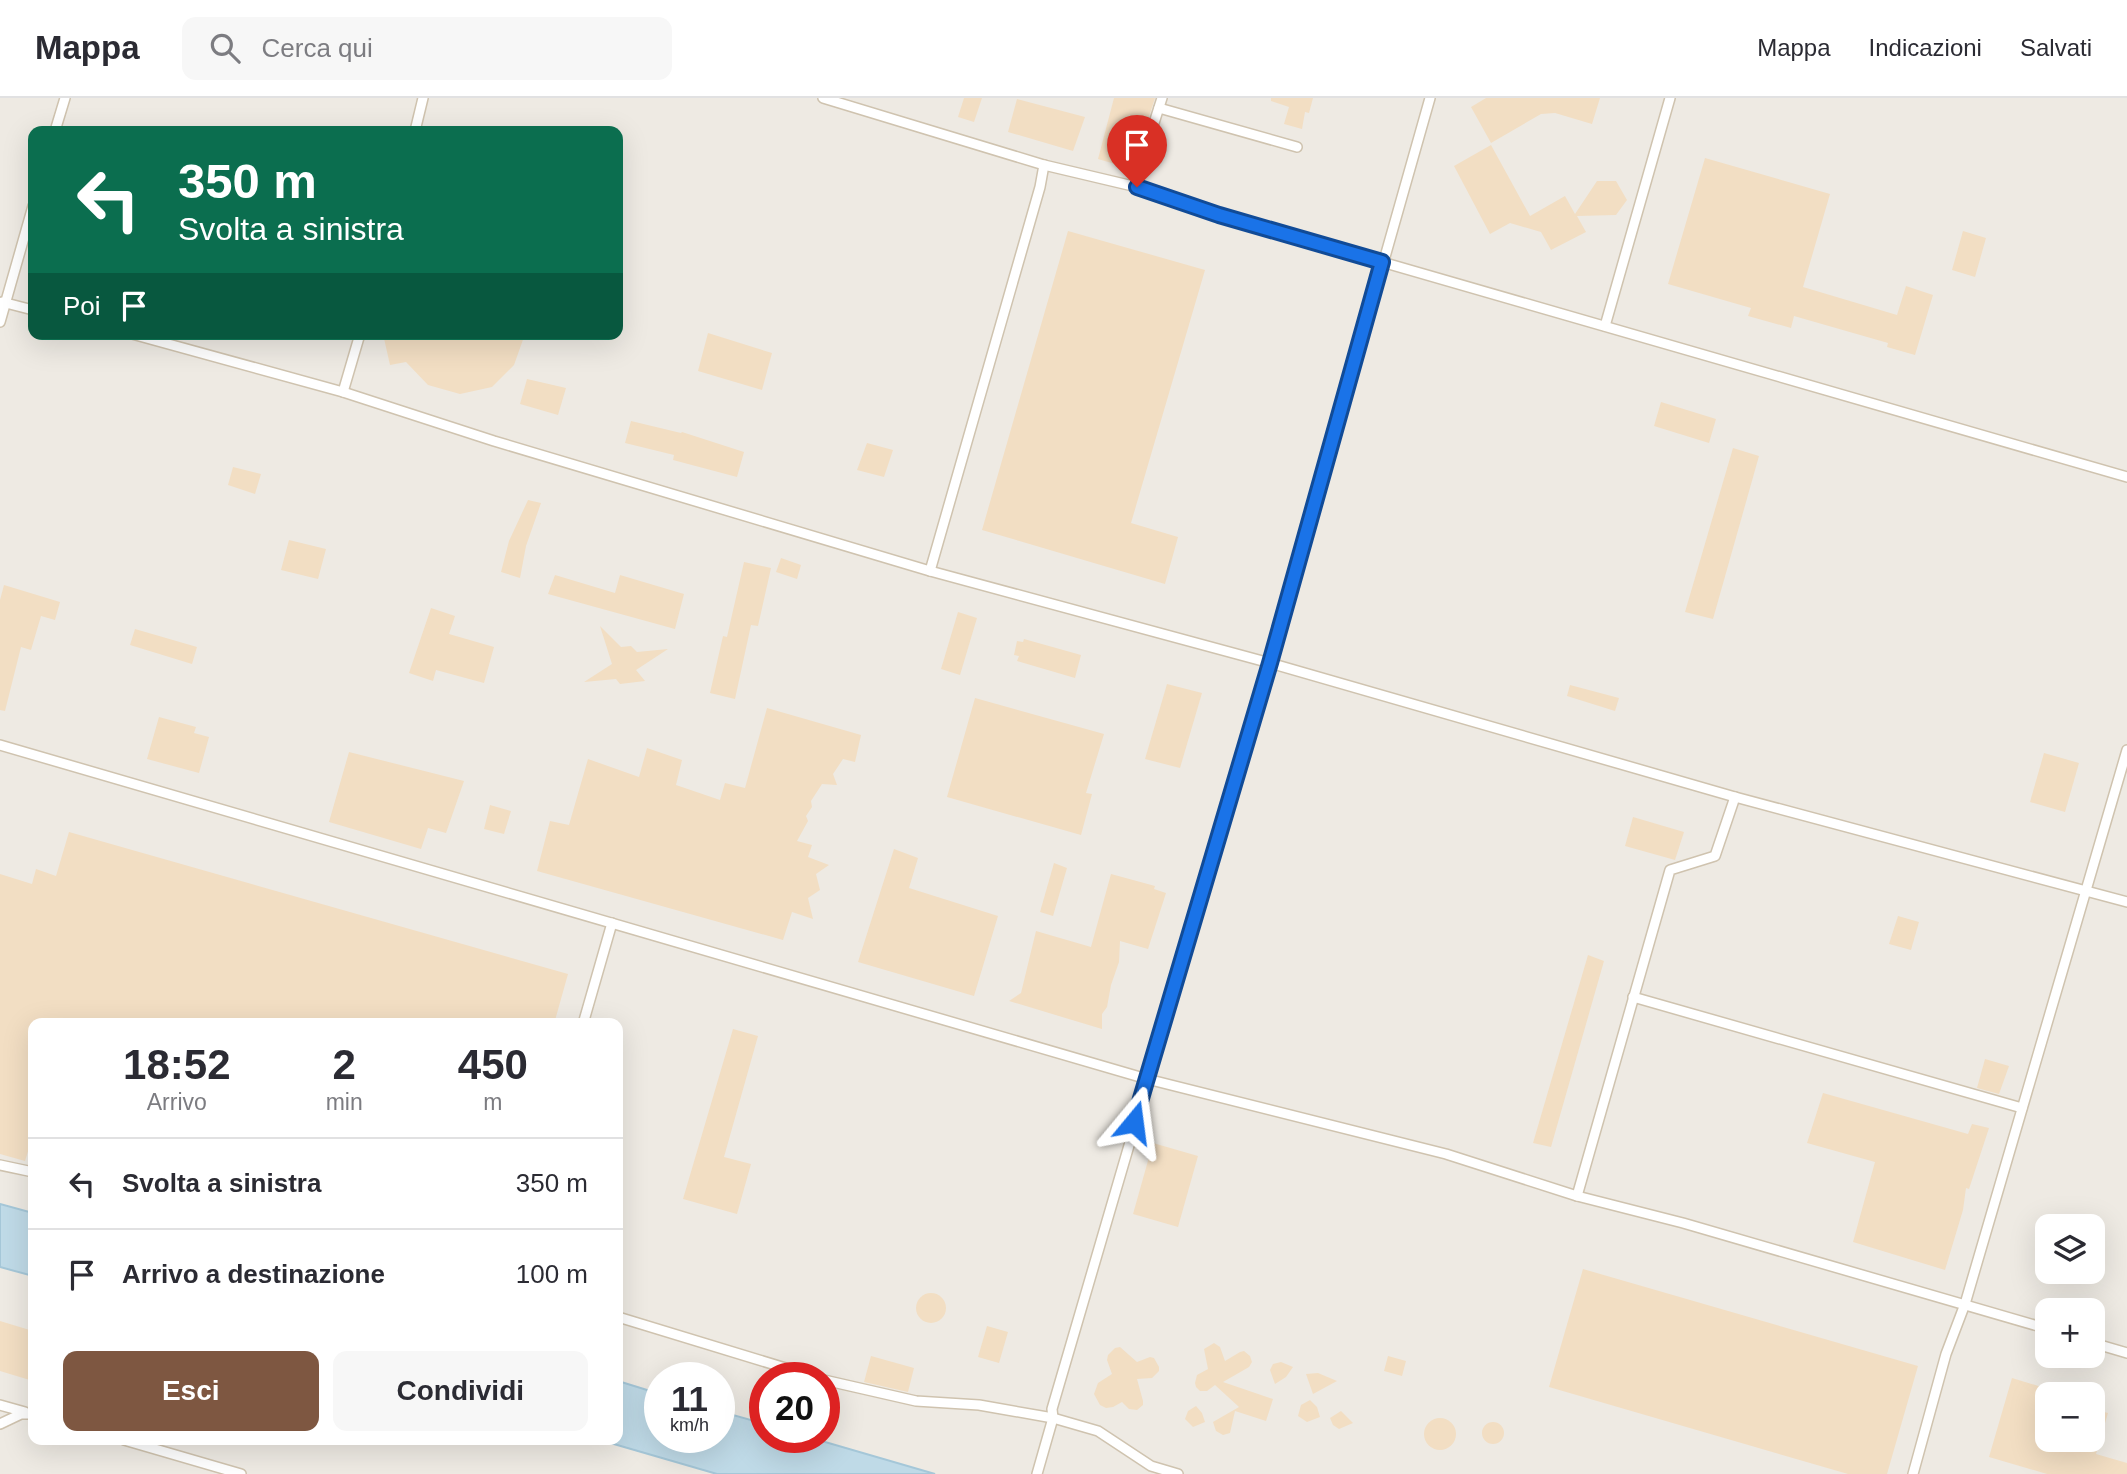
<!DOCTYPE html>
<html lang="it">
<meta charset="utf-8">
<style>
body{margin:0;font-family:Arial,sans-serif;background:#f7f7f7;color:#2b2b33;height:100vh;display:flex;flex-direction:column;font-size:26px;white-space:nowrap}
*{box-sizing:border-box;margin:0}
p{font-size:23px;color:#7c7c81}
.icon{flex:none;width:38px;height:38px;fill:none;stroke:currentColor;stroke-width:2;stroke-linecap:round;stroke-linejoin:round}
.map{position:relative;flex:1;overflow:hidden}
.side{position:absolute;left:28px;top:920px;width:595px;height:427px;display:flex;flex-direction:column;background:#fff;border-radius:14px;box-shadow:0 7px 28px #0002}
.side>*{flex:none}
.top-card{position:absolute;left:28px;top:28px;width:595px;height:214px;border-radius:14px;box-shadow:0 7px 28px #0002;background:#0b6e4f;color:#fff;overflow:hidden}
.controls{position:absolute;left:2035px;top:1116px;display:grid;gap:14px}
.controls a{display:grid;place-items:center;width:70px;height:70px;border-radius:14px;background:#fff;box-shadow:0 7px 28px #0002;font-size:35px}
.speed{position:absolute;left:644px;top:1264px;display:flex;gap:14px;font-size:35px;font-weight:700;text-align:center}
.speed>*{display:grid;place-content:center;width:91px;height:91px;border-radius:50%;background:#fff;box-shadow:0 7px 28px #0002;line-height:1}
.speed small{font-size:18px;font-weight:400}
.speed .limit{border:10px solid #d22;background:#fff;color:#111}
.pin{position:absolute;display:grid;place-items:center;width:60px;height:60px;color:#fff;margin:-72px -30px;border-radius:50% 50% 50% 0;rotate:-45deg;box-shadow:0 0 7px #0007}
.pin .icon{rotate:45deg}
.me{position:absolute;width:77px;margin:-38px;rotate:16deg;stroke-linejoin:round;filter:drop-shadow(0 0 5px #0008)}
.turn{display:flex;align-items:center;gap:24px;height:147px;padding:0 35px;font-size:32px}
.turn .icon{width:91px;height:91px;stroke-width:2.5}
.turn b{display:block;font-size:49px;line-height:60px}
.then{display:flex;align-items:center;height:66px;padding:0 35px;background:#0003;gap:14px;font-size:26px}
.eta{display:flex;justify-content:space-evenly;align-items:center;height:119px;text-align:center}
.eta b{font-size:42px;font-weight:800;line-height:49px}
.primary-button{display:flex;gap:14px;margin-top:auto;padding:14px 35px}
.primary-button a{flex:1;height:80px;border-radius:14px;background:#7e5741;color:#fff;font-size:28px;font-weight:800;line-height:80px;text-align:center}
.primary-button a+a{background:#f7f7f7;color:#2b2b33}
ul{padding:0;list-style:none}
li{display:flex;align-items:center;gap:21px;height:91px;padding:0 35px;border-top:2px solid #e1e1e2}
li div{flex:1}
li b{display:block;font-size:26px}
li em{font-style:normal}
header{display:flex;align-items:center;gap:42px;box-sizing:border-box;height:98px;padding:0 35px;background:#fff;border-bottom:2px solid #e1e1e2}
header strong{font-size:33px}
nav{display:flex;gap:38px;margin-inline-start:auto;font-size:24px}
.search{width:490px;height:63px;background:#f7f7f7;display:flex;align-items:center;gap:18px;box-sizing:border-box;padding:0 24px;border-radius:14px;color:#7c7c81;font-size:26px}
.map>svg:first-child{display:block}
.industrial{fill:#eeeae3;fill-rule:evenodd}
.water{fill:#bfdae7;stroke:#a5c7d8;stroke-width:2}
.building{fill:#f2dec3}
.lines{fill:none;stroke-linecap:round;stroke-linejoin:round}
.service-casing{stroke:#cfc3af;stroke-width:12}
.service{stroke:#fff;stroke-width:9}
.route-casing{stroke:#114b97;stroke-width:18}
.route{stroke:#1a73e8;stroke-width:12}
</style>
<header>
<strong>Mappa</strong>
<div class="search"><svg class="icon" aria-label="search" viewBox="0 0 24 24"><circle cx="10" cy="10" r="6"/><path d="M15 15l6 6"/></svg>Cerca qui</div>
<nav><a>Mappa</a><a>Indicazioni</a><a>Salvati</a></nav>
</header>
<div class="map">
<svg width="2127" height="1376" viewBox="0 0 2127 1376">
<rect width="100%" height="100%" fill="#fcf9eb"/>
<!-- industrial -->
<g class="industrial">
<path d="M0,0H2127V1376H935L808,1339H824V1279H765V1326L719,1313V1279H660V1296L618,1283V926H33V1115L0,1106ZM33,33H618V236H33ZM2048,1129H2093V1174H2048ZM2048,1213H2093V1258H2048ZM2048,1297H2093V1342H2048Z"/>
<polygon points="0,1169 33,1178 33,1342 600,1342 717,1376 0,1376"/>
</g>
<!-- water -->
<g class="water">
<polygon points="0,1106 33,1115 33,1178 0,1169"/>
<polygon points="618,1283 660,1296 660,1339 719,1339 719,1313 765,1326 765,1339 808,1339 935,1376 717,1376 600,1342 618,1342"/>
</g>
<!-- building -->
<g class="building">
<polygon points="964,0 982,0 974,24 958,19"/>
<polygon points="1114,0 1155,0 1132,71 1098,61"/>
<polygon points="1271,0 1313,0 1309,15 1305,14 1302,31 1284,26 1289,9 1271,3"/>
<polygon points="1486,0 1600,0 1592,26 1555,15 1541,16 1491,45 1471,9"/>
<polygon points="1017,1 1085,19 1073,53 1008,34"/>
<polygon points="1491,47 1530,118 1565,98 1575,116 1597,83 1616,83 1627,102 1616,117 1577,118 1586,134 1551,152 1541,134 1510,125 1490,136 1454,68"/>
<polygon points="1705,60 1830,96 1803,189 1897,217 1906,188 1933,197 1915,257 1887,249 1888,245 1794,218 1791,230 1748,218 1751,210 1668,186"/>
<polygon points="1068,133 1205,172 1131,425 1178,439 1165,486 982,432"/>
<polygon points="1963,133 1986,140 1975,179 1952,172"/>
<polygon points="708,235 772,255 762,292 698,273"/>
<polygon points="383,236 525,236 514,267 492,289 460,296 428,287 406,264 390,267"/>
<polygon points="527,281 566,290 558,317 520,306"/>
<polygon points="1661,304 1716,321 1709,345 1654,328"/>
<polygon points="631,323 681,335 682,334 744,354 737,379 673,362 674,357 625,345"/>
<polygon points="867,345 893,352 884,379 857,372"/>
<polygon points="1733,350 1759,358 1713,521 1685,514"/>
<polygon points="233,369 261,376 255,396 228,387"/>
<polygon points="528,402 541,405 526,448 520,480 501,474 509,443"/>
<polygon points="289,442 326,451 318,481 281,472"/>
<polygon points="781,460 801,467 797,481 776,474"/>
<polygon points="744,464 771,470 758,528 751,527 735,601 710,595 723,538 727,539"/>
<polygon points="555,477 615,495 620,477 684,496 675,531 548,496"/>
<polygon points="4,487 60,504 55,522 41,518 31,552 21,549 5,613 0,612 0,502"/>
<polygon points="431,510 455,518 449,536 494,549 484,585 436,572 433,583 409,575"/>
<polygon points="958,514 977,520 960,577 941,571"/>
<polygon points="600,528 621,549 631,548 637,554 668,551 636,572 645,583 620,586 616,581 584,584 612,566"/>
<polygon points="135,531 197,549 192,566 130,547"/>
<polygon points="1024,541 1081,557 1075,580 1017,563 1019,558 1014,557 1017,543 1023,544"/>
<polygon points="1167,586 1202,595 1180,670 1145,661"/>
<polygon points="1570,587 1619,600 1615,613 1567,598"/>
<polygon points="975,600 1104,636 1086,695 1092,696 1081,737 947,699"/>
<polygon points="767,610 861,637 855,664 843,661 833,676 837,687 822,686 811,703 812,709 806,718 808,723 797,743 812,747 808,759 829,767 816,776 820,792 808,800 813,821 792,814 783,842 537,773 550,723 569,727 588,661 639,679 647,650 682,662 676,687 720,702 725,685 745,690"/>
<polygon points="159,619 196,629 194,635 209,639 199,675 147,661"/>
<polygon points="349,654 464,683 446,735 428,730 421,751 329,724"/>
<polygon points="2044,655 2079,665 2065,714 2030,704"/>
<polygon points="490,707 511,713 504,736 484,731"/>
<polygon points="1633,719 1684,734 1675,762 1625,748"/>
<polygon points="69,734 568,876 554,926 33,926 33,1048 30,1047 25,1063 0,1056 0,776 32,786 36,771 56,778"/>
<polygon points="894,751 918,760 909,790 998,818 974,898 858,864"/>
<polygon points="1054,765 1067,770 1053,818 1040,814"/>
<polygon points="1111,776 1155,788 1154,791 1166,795 1148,851 1120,843 1119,864 1111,887 1107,909 1102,916 1102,931 1009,903 1021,895 1036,833 1091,849"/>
<polygon points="1898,818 1919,824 1911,852 1889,846"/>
<polygon points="1588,857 1604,863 1551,1049 1533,1045"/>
<polygon points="733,931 758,938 724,1059 751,1066 737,1116 683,1101"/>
<polygon points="1985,961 2009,968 1999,996 1977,990"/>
<polygon points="1823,995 1968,1036 1972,1026 1989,1030 1969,1091 1966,1090 1963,1112 1945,1172 1853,1144 1875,1064 1807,1045"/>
<polygon points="1153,1045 1198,1058 1178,1129 1133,1116"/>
<polygon points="1583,1171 1918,1268 1887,1376 1848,1376 1549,1289"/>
<circle cx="931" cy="1210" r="15"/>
<polygon points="0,1223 33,1233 33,1283 0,1273"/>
<polygon points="987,1228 1008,1234 999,1265 978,1259"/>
<polygon points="1214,1245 1220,1249 1225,1263 1240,1254 1244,1253 1250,1258 1252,1264 1249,1269 1223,1284 1273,1301 1266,1323 1235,1313 1230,1335 1223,1337 1216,1333 1213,1324 1239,1309 1215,1287 1207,1293 1200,1293 1196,1289 1195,1285 1197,1277 1208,1271 1204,1251"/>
<polygon points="1120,1249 1137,1264 1150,1259 1154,1260 1159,1269 1159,1273 1152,1280 1137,1281 1143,1303 1143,1307 1137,1312 1129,1311 1122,1304 1113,1309 1106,1310 1100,1307 1094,1296 1098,1285 1112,1276 1107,1262 1108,1257 1115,1250"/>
<polygon points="871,1258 914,1270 908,1294 864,1284"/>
<polygon points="1388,1258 1406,1263 1402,1278 1384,1273"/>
<polygon points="1281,1264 1293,1269 1286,1279 1275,1286 1270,1272 1273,1266"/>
<polygon points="1318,1275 1337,1283 1313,1296 1306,1276"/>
<polygon points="2012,1280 2048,1291 2048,1342 2093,1342 2093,1311 2108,1315 2096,1356 2127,1365 2127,1376 2047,1376 1989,1359"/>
<polygon points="1310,1302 1317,1309 1320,1319 1307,1324 1298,1318 1301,1307"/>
<polygon points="1196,1308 1202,1315 1205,1324 1193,1329 1185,1321 1188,1313"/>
<polygon points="1341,1313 1353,1325 1339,1331 1333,1327 1330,1320"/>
<circle cx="1440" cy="1336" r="16"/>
<circle cx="1493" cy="1335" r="11"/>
</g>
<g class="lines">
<defs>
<g id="service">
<polyline points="823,0 1044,67 1137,89 1219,117 2127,379"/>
<polyline points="1159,10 1297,49"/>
<polyline points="55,33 65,0"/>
<polyline points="415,33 423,0"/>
<polyline points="1137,89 1139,72 1162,0"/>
<polyline points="2,204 33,212"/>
<polyline points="0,224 33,108"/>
<polyline points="1605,228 1670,0"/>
<polyline points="132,236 343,294 494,343 930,473 1270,565 1735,699 2127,804"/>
<polyline points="343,294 360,236"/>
<polyline points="930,473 1040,89 1044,67"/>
<polyline points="0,647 1147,981 1446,1056 1577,1098 1683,1125 2048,1231"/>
<polyline points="1633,899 2022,1010"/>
<polyline points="583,926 612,825"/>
<polyline points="0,1067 33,1074"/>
<polyline points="1577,1098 1670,772 1715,758 1735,699"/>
<polyline points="618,1219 815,1279"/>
<polyline points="2093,1245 2127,1255"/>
<polyline points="824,1282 916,1303 979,1307 1053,1320 1098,1333 1151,1368 1178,1376"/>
<polyline points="0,1307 25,1314"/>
<polyline points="0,1326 21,1316 33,1316"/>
<polyline points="124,1342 241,1376"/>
<polyline points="1037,1376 1053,1320 1052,1311 1270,565 1430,0"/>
<polyline points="1913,1376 1946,1256 1965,1206 2127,652"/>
</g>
</defs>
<!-- service casing -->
<use href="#service" class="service-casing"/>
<!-- service -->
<use href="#service" class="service"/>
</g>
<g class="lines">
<defs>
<polyline id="route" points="1134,1024 1270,565 1382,164 1219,117 1137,89"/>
</defs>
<!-- route casing -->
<use href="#route" class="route-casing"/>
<!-- route -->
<use href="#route" class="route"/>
</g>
</svg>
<div class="controls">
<a><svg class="icon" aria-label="layers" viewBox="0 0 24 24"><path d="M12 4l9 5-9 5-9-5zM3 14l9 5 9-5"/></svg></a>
<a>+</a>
<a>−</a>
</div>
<div class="speed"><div>11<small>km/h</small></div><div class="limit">20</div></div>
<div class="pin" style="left:1137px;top:89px;background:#d93025"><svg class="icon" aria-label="arrive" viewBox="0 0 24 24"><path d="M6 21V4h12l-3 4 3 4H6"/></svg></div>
<svg class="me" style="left:1134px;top:1024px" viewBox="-20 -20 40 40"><path d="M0-17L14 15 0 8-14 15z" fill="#1a73e8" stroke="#fff" stroke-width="4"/></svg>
<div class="top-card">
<div class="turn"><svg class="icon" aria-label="left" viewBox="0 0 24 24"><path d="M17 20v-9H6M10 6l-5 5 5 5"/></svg><div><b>350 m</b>Svolta a sinistra</div></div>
<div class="then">Poi<svg class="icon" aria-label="arrive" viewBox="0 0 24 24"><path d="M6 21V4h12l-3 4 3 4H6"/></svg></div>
</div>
<section class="side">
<div class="eta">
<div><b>18:52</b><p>Arrivo</p></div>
<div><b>2</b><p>min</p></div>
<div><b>450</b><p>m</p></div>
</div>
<ul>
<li><svg class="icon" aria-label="left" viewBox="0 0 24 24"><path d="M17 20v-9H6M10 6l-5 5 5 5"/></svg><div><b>Svolta a sinistra</b></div><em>350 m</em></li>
<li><svg class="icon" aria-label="arrive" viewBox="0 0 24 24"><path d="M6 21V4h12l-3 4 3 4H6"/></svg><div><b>Arrivo a destinazione</b></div><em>100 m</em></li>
</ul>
<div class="primary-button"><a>Esci</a><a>Condividi</a></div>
</section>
</div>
